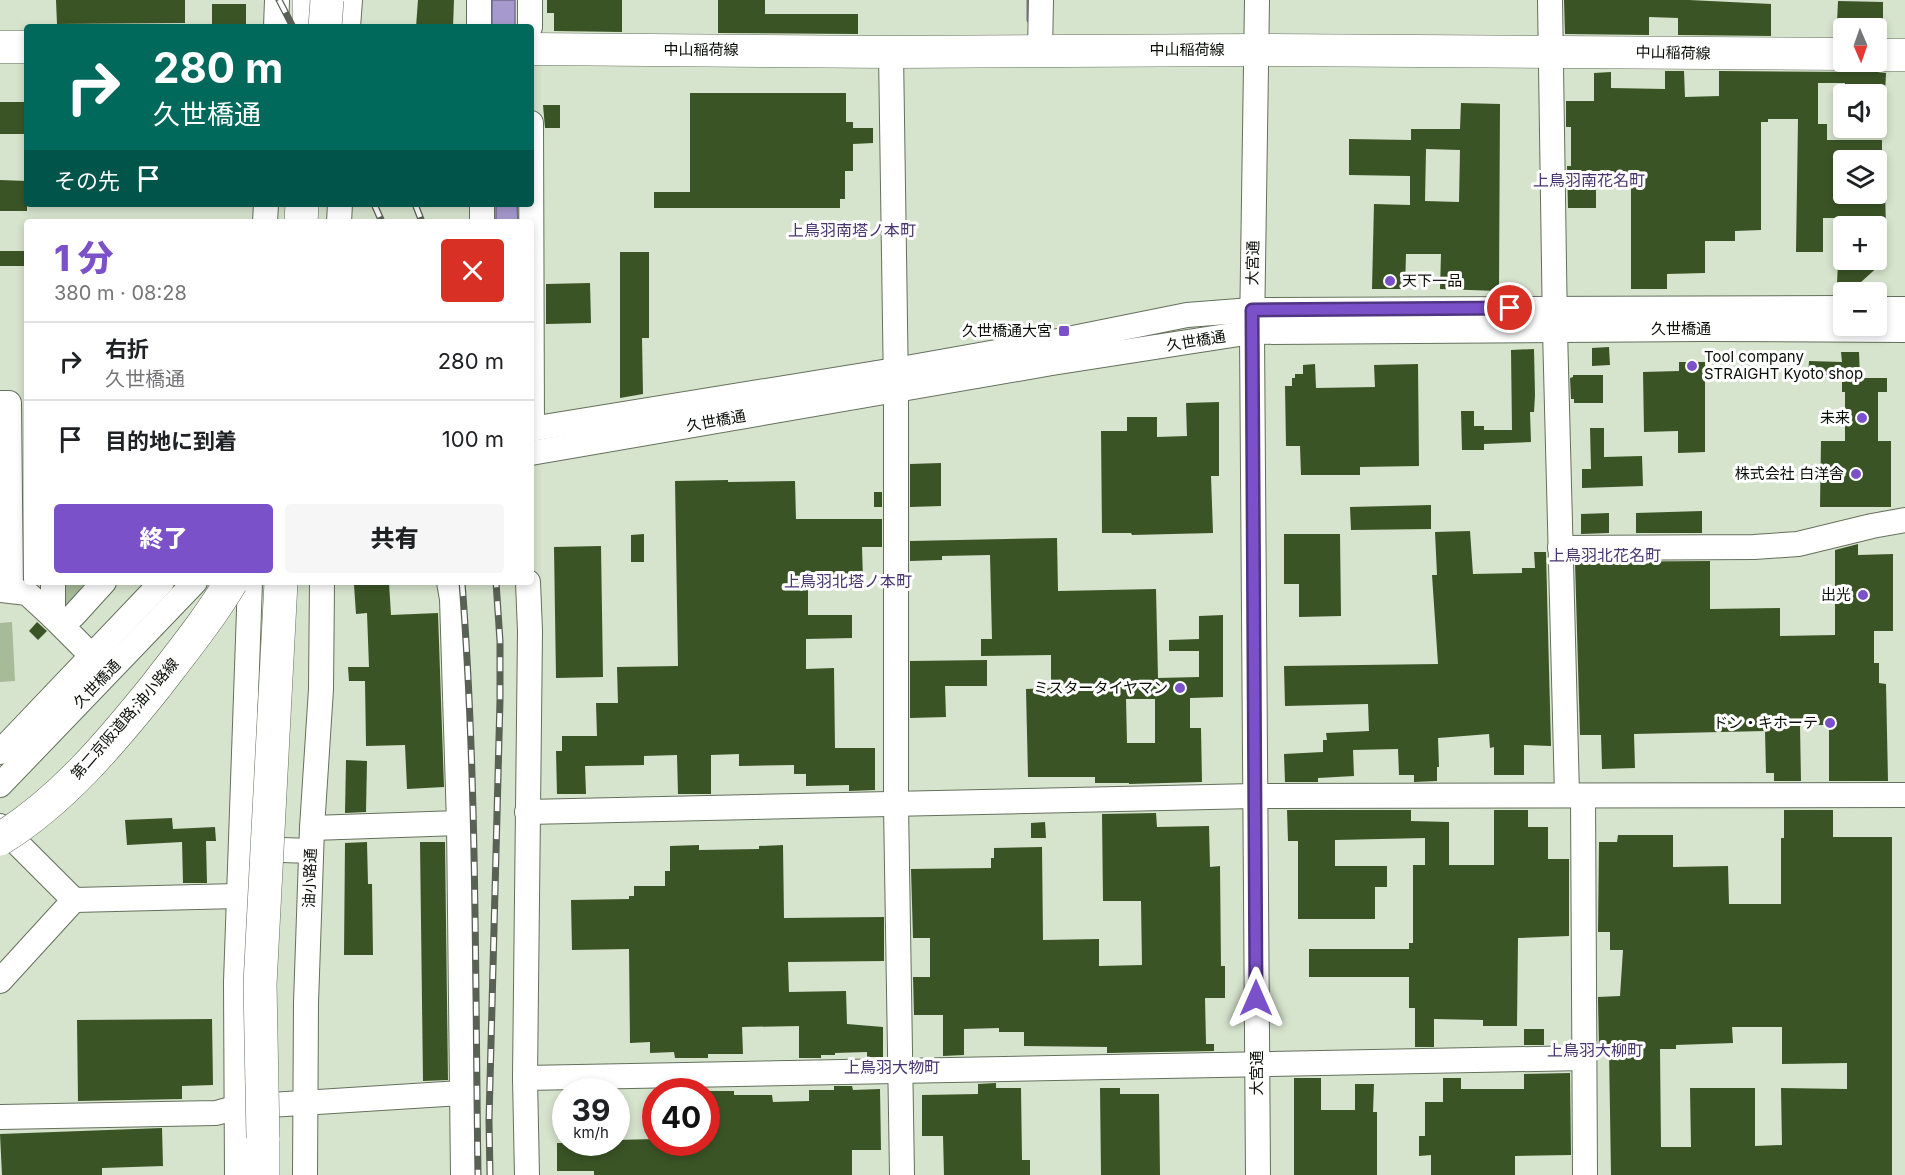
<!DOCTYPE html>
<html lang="ja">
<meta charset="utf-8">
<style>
body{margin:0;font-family:Inter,"Noto Sans JP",sans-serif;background:#f6f6f6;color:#202124;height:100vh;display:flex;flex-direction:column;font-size:22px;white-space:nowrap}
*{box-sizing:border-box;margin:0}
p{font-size:20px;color:#757577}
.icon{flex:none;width:33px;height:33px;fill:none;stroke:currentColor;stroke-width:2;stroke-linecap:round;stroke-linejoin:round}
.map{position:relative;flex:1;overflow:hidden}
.drawer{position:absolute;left:24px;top:219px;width:510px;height:366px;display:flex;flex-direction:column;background:#fff;border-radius:6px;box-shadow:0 3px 9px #0003}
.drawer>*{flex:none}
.hud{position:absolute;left:24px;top:24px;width:510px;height:183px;border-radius:6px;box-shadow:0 3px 9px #0003;background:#00695c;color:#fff;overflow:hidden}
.needle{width:39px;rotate:178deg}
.fabs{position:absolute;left:1833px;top:18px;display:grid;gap:12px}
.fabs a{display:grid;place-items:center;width:54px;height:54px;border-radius:6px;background:#fff;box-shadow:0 3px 9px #0003;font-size:30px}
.speed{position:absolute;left:552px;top:1078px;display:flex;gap:12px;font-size:30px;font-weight:700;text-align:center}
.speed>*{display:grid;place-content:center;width:78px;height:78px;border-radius:50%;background:#fff;box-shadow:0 3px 9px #0003;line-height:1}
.speed small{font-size:15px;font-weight:400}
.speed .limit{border:9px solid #d22;background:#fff;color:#111}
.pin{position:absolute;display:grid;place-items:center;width:51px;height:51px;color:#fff;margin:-26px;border:3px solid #fff;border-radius:50%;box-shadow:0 2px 6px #0007}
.me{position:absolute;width:66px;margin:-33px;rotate:0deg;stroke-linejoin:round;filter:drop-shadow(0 0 4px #0008)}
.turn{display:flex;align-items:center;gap:21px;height:126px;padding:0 30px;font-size:27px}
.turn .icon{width:78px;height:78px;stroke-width:2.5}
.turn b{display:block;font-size:42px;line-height:51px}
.then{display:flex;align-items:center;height:57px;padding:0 30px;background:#0003;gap:12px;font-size:22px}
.round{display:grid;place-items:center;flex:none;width:63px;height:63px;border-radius:6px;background:#f6f6f6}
.headline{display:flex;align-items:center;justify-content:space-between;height:102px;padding:0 30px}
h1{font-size:36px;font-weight:800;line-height:45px;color:#7b51ca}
.primary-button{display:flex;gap:12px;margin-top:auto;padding:12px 30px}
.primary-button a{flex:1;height:69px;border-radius:6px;background:#7b51ca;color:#fff;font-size:24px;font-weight:800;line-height:69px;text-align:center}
.primary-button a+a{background:#f6f6f6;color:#202124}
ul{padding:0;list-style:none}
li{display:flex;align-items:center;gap:18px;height:78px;padding:0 30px;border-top:2px solid #e0e0e0}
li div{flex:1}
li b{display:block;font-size:22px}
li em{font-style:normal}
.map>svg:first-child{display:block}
.green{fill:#a7bb99}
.water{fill:#a699cd;stroke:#776f92;stroke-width:1.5}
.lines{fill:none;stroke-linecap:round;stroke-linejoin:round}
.stream{stroke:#776f92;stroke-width:5}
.building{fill:#3b5426;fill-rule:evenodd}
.minor-casing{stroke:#64705c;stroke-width:26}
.major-casing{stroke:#64705c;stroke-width:33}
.highway-casing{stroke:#64705c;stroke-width:34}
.minor{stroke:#fff;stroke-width:24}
.major{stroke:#fff;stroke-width:32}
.highway{stroke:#fff;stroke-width:33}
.rail-casing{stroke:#596054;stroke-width:7}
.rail{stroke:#fff;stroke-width:4.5;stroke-dasharray:14;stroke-linecap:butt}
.highway-bridge-casing{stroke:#64705c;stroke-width:34;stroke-linecap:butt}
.highway-bridge{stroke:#fff;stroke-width:33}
.route-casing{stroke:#503583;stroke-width:15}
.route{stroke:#7b51ca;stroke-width:10}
.poi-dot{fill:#7b51ca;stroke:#fff;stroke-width:2}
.labels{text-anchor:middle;stroke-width:6;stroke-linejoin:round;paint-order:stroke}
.street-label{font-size:15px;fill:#0a0e07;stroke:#fff}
.poi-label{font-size:15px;fill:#0a0e07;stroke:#fff;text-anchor:end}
.neighbourhood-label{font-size:16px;fill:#483571;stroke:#fff}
</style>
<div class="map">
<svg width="1905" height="1175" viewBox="0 0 1905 1175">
<rect width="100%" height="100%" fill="#d6e3cd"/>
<!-- green -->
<g class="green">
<polygon points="64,582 94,582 70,608 65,606"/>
<polygon points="12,622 15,681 0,682 0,623"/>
</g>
<!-- water -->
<g class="water">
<rect x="492" y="0" width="23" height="27"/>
<polygon points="496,204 517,204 518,222 496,222"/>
</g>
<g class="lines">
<!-- stream -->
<polyline class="stream" points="1029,20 1029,0"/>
</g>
<!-- building -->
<g class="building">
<polygon points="56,0 185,0 185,23 57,24"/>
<polygon points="418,0 454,0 453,27 416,27"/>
<polygon points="547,0 622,0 622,32 554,31 554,13 547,13"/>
<polygon points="718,0 765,0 765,14 858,14 858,34 718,33"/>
<polygon points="1564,0 1689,0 1771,4 1771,36 1678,35 1678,18 1649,17 1649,35 1565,34"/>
<polygon points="1838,1 1883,2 1883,23 1837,23"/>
<polygon points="212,4 246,4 246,27 232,27 232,24 212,24"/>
<polygon points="1859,64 1868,71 1886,73 1885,94 1844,94 1845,83 1818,83 1818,124 1827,124 1827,140 1882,140 1882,160 1844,160 1844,195 1885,194 1886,226 1852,226 1852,218 1823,218 1823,252 1796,252 1798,119 1768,119 1768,122 1761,122 1761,230 1735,231 1735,241 1705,241 1705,273 1667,274 1667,289 1631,289 1631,176 1596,177 1596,208 1568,208 1567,166 1571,166 1571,127 1566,127 1566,101 1594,101 1594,73 1611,72 1611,88 1665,89 1665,71 1684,71 1685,97 1719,96 1719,71 1844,72 1852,70"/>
<polygon points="690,93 846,93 846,122 853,122 853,128 873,128 873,143 853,144 853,171 845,171 845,199 840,199 840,208 654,208 654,192 690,192"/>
<rect x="0" y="102" width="27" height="32"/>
<path d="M1461,103L1500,104L1499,291L1440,289L1441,254H1406L1405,289H1372L1374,204L1410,205V176L1349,175V139L1411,140V129H1460ZM1426,149L1460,150L1459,202L1425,201Z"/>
<polygon points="543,105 560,105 560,128 545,128"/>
<polygon points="0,180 27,181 27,211 0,211"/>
<rect x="0" y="251" width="27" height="15"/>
<polygon points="620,252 649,252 649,338 642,338 643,394 620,398"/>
<polygon points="1838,263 1882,263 1860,283 1837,283"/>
<polygon points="590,283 591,323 546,324 546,284"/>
<polygon points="1609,347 1610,365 1592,366 1592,348"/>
<polygon points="1534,349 1535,395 1534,412 1530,412 1531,442 1484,444 1484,450 1462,450 1461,411 1474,411 1474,426 1484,426 1484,430 1512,430 1511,350"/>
<polygon points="1841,352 1859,352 1860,378 1887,378 1887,392 1878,392 1878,441 1891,441 1891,507 1820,507 1821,441 1845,441 1845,392 1842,392 1842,378 1808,377 1809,361 1842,362"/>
<polygon points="1679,362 1705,362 1705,452 1678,453 1678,431 1644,432 1643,372 1679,371"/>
<polygon points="1315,364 1316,388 1375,387 1374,365 1418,364 1419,466 1360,467 1360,475 1301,475 1300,446 1286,446 1285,386 1292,386 1292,378 1295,378 1295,374 1303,374 1303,365"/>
<polygon points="1573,375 1603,375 1603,403 1574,403 1574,399 1571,399 1570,378 1573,377"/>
<polygon points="1219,402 1219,476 1211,476 1213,533 1132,535 1131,533 1102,533 1101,431 1127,431 1127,417 1157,417 1157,437 1187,436 1186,403"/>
<polygon points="1590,428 1604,428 1604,457 1642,456 1643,486 1582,488 1582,469 1591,469"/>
<polygon points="941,463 941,506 910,507 910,464"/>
<polygon points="728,480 728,482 795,481 796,519 882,519 882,547 862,547 863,580 808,581 808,615 852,615 852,638 806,639 806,669 834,668 835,748 875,748 875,790 849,791 849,785 806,786 806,774 794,774 794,765 739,766 739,754 711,755 711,794 678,794 677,755 644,756 644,765 585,766 586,794 557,794 556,751 562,751 562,736 597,736 596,703 618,703 617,667 678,666 675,481"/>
<rect x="874" y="492" width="8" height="15"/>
<polygon points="1431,505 1431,529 1351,530 1350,507"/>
<polygon points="1702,511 1702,533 1636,533 1636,513"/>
<polygon points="1609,513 1609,533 1581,534 1581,514"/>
<polygon points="1470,531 1473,574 1522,573 1522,568 1535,568 1534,552 1546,552 1551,746 1524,745 1524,775 1494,775 1494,747 1490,748 1489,734 1438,738 1439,767 1437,767 1437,781 1414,782 1414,775 1399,775 1398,749 1353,750 1354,776 1318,778 1318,782 1285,782 1284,754 1323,752 1323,740 1327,740 1326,733 1369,731 1368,704 1285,706 1284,666 1438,664 1432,575 1437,575 1435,532"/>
<polygon points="644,534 644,562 631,562 631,535"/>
<polygon points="1284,534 1340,534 1341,616 1299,617 1299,584 1284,584"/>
<path d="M1057,538L1058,591L1156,589L1158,678L1199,677V651H1169V640L1199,639V616L1223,615V697L1190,698V728H1201L1202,782L1129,784V783H1095V777H1028L1026,689L1051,688V655L981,656V639H992L990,555L942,556V560L910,561V541ZM1126,699H1155V743H1127Z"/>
<polygon points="1858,544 1858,555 1893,554 1893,631 1874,631 1874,663 1879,663 1879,683 1886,684 1888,781 1829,781 1829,725 1800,725 1801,781 1774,781 1774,773 1766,773 1765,731 1634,734 1635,768 1602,769 1601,735 1580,735 1575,562 1710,561 1710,609 1780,608 1780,636 1835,635 1835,550"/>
<polygon points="601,546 603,677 556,678 554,547"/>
<polygon points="389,583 391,615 438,613 444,787 407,789 405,745 366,746 365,681 349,681 348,667 369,667 367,613 356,614 354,585"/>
<polygon points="37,622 47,631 38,640 29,631"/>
<polygon points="987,660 987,686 945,686 946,717 910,718 910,661"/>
<polygon points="346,760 367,761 366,812 345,813"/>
<polygon points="1287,810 1411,810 1411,821 1449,822 1449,865 1494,865 1494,810 1528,810 1528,827 1548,827 1548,859 1569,859 1569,936 1518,938 1517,1026 1483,1026 1483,1020 1434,1019 1434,1047 1415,1047 1415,1008 1409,1008 1409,977 1309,977 1309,949 1409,949 1409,943 1413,943 1413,865 1425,865 1425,838 1335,840 1335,866 1387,866 1387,887 1375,887 1375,919 1298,919 1298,841 1288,841"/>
<path d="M1784,810H1833V837H1892V1175H1611L1609,1049H1599L1598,997L1620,996L1623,950H1610V932H1598L1599,842H1617L1618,835H1673V867L1728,866L1729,904H1781V838H1784ZM1732,1027H1782V1064L1847,1063V1089L1781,1088L1782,1145L1755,1146V1088H1690L1691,1147H1661L1660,1049H1676V1045L1733,1043Z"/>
<polygon points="1156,813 1157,827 1209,826 1210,867 1220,866 1221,966 1225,966 1225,998 1205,998 1206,1044 1214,1044 1214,1051 1107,1053 1107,1047 1024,1046 1024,1032 999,1032 999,1028 964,1029 964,1055 943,1056 943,1015 914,1015 913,977 930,977 930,938 913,938 911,869 991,868 991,858 994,858 994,848 1042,847 1043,940 1099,939 1099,966 1142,965 1141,901 1103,901 1102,814"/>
<polygon points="172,818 173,829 215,827 216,841 206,841 207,883 183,883 182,842 127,845 125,820"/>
<polygon points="1045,822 1046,838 1031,838 1031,823"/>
<polygon points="367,842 368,884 372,884 373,955 344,955 345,843"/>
<polygon points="420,842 445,842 448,1080 423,1081"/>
<polygon points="699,845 699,850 759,849 759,846 783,845 784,918 884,917 884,961 788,962 789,992 846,991 847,1024 883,1027 883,1057 867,1057 867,1052 835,1053 835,1055 821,1055 821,1058 799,1058 799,1026 742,1027 743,1054 708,1054 708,1058 675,1058 674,1052 650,1053 650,1042 630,1043 629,949 572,950 571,900 629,899 629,896 634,896 634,886 665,886 665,871 670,871 670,846"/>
<polygon points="212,1019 213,1085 182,1086 182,1099 78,1101 77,1020"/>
<rect x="1524" y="1029" width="20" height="16"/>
<polygon points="1570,1073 1571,1155 1515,1156 1515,1175 1431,1175 1431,1155 1419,1156 1419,1136 1425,1136 1425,1102 1443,1102 1443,1078 1461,1078 1461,1089 1524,1089 1524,1074"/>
<polygon points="1294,1078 1321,1078 1321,1110 1355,1110 1355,1084 1374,1084 1373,1112 1377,1112 1377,1175 1294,1175"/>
<polygon points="996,1083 996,1088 1021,1088 1022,1160 1030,1160 1030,1175 944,1175 943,1136 922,1136 922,1095 978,1094 978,1084"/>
<polygon points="834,1086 852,1086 853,1090 880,1089 881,1150 852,1150 852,1175 594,1175 594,1171 557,1171 557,1143 616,1143 616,1140 656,1139 656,1143 706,1143 706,1091 734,1091 734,1095 772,1095 773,1102 809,1101 809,1090 834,1090"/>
<polygon points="1100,1088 1120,1088 1120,1094 1159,1094 1160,1175 1101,1175"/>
<polygon points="162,1128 163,1166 102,1168 102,1175 2,1175 0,1134"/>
</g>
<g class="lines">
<defs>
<g id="minor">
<polyline points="479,0 479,27"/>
<polyline points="530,0 530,27"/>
<polyline points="1257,0 1252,332 1258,1175"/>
<polyline points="1550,0 1555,330 1567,795"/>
<polyline points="276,27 277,0"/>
<polyline points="348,27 350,0"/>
<polyline points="1040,51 1041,0"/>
<polyline points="891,52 896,390 896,805 902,1175"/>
<polyline points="531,123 532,429"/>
<polyline points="482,204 482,222"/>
<polyline points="265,222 266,204"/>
<polyline points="339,222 340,204"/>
<polyline points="1876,309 1905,309"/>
<polyline points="0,403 9,403 11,590"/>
<polyline points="531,429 895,370 1048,343 1187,315 1252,310 1844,308"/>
<polyline points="531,453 1052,363 1252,332 1705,329 1905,330"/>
<polyline points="1560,548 1754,547 1798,544 1872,526 1905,520"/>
<polyline points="53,582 53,617 102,666"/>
<polyline points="449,582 452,599 459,823 463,1175"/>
<polyline points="0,590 27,593 53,617"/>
<polyline points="62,625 74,615 104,582"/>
<polyline points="0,752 162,582"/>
<polyline points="0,785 195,582"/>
<polyline points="1583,796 1585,1175"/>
<polyline points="527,812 1255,796 1905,795"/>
<polyline points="0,826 74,900 238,896"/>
<polyline points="312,828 459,823"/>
<polyline points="251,849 311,851"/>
<polyline points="0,981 74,900"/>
<path d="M525,1078C878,1070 1231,1066 1584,1058"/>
<polyline points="0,1117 216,1113 238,1107 461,1093"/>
<polyline points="237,1175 236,982 250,582"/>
<polyline points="305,1175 306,1003 312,828 321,689 322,582"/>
<polyline points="527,1175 525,1078 530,631 528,582"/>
</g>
<g id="major">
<polyline points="0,47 27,47"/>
<polyline points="531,49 891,52 1257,50 1844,54"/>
<polyline points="1876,55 1905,55"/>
</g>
<g id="highway">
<polyline points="309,27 309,0"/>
<polyline points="301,222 302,204"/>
<polyline points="263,1138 263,1175"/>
</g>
</defs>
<!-- minor casing -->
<use href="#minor" class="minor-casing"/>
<!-- major casing -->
<use href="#major" class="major-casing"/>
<!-- highway casing -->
<use href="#highway" class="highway-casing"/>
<!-- minor -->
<use href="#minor" class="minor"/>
<!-- major -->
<use href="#major" class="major"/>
<!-- highway -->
<use href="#highway" class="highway"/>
<defs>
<g id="rail">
<polyline points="279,0 293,27"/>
<polyline points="316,0 331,27"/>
<polyline points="374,204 382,222"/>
<polyline points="415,204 422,222"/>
<path d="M462,582C477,779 475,977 478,1175"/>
<polyline points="490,1175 489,1120 500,700 500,641 496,582"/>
</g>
</defs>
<!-- rail casing -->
<use href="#rail" class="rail-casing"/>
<!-- rail -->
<use href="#rail" class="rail"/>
<defs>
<g id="highway-bridge">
<polyline points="325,27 327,0"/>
<path d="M0,839C62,801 111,742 156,686C182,652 209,619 231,582"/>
<polyline points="263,1138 260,984 281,582"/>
</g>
</defs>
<!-- highway-bridge casing -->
<use href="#highway-bridge" class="highway-bridge-casing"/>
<!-- highway-bridge -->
<use href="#highway-bridge" class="highway-bridge"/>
</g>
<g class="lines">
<defs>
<polyline id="route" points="1256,998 1252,310 1510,308"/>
</defs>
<!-- route casing -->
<use href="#route" class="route-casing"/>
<!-- route -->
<use href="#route" class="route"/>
</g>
<!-- markers -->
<g class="poi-dot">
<circle cx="1390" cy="281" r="6"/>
<rect x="1058" y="325" width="12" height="12" rx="3"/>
<circle cx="1692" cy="366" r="6"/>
<circle cx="1862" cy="418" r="6"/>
<circle cx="1856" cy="474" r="6"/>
<circle cx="1863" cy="595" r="6"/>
<circle cx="1180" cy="688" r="6"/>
<circle cx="1830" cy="723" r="6"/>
</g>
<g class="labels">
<!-- street labels -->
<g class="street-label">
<text x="701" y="55">中山稲荷線</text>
<text x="1187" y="55">中山稲荷線</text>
<text transform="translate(1673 53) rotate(1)" y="5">中山稲荷線</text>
<text transform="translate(1253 263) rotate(-89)" y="5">大宮通</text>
<text x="1681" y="334">久世橋通</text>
<text transform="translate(1196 341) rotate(-9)" y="5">久世橋通</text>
<text transform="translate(716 421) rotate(-10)" y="5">久世橋通</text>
<text transform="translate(97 684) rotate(-46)" y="5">久世橋通</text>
<text transform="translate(125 719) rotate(-49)" y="5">第二京阪道路;油小路線</text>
<text transform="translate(310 878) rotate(-88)" y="5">油小路通</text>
<text transform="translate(1257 1073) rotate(-90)" y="5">大宮通</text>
</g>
<!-- poi labels -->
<g class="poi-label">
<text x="1402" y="286" text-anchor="start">天下一品</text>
<text x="1052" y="336">久世橋通大宮</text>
<text x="1704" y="362" text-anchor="start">Tool company<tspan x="1704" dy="17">STRAIGHT Kyoto shop</tspan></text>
<text x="1850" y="423">未来</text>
<text x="1844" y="479">株式会社 白洋舎</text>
<text x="1851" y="600">出光</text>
<text x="1168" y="693">ミスタータイヤマン</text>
<text x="1818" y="728">ドン・キホーテ</text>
</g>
<!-- neighbourhood labels -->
<g class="neighbourhood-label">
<text x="1589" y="186">上鳥羽南花名町</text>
<text x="852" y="236">上鳥羽南塔ノ本町</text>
<text x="1605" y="561">上鳥羽北花名町</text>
<text x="848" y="587">上鳥羽北塔ノ本町</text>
<text x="1595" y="1056">上鳥羽大柳町</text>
<text x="892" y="1073">上鳥羽大物町</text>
</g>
</g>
</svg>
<div class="fabs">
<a><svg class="needle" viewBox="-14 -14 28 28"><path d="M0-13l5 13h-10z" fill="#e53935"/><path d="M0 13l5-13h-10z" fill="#757577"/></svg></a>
<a><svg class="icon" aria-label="sound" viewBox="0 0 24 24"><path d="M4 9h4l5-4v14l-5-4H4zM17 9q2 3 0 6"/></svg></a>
<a><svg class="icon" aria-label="layers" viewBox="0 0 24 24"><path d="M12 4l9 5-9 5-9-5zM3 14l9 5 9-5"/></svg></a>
<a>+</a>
<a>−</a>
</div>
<div class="speed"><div>39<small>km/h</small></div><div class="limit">40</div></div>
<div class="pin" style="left:1510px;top:308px;background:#d93025"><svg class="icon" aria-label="arrive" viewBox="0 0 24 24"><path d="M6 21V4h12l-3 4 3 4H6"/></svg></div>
<svg class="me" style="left:1256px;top:998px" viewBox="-20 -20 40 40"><path d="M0-17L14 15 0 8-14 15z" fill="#7b51ca" stroke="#fff" stroke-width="4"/></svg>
<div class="hud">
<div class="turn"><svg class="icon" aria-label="right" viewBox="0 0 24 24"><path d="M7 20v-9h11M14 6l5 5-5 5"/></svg><div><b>280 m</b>久世橋通</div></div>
<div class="then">その先<svg class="icon" aria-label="arrive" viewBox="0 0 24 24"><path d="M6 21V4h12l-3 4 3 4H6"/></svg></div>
</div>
<section class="drawer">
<div class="headline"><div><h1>1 分</h1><p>380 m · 08:28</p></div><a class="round" style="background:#d93025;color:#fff"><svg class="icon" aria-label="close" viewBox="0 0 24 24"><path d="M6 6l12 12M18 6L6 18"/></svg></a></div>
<ul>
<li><svg class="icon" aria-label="right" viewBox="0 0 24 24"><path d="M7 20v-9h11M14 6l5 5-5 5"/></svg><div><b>右折</b><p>久世橋通</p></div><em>280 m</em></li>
<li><svg class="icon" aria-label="arrive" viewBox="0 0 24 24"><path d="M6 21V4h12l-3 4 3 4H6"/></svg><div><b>目的地に到着</b></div><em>100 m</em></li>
</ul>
<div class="primary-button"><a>終了</a><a>共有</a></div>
</section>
</div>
